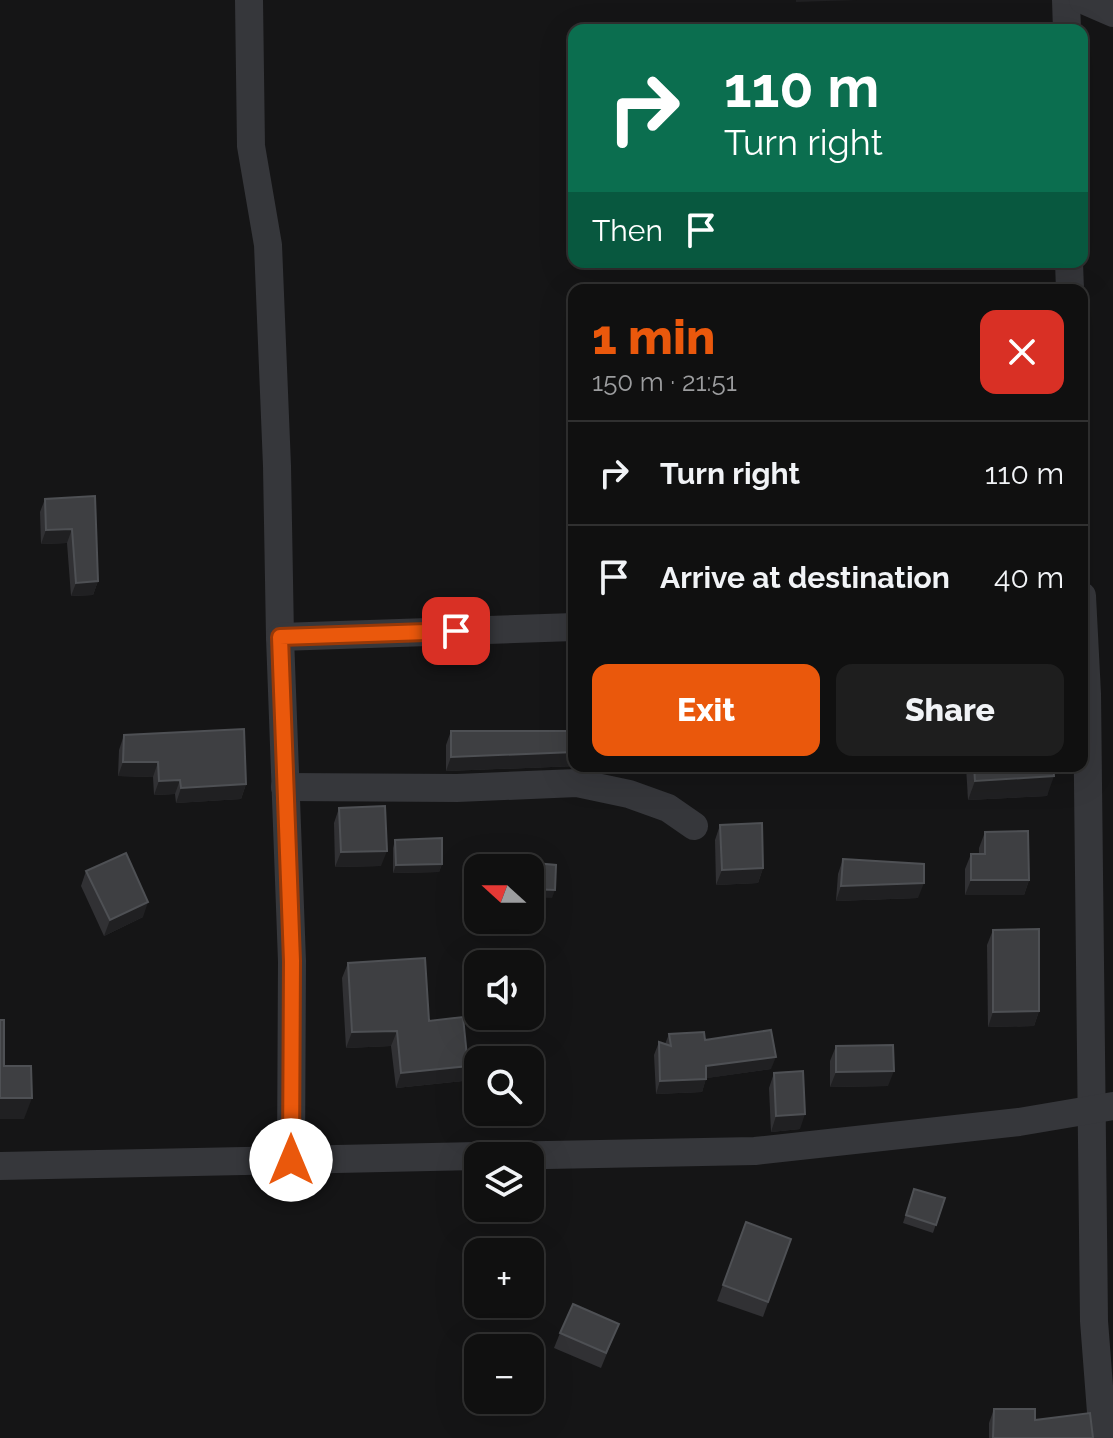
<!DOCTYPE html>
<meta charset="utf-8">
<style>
body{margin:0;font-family:Raleway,sans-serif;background:#1e1e1e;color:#f1f3f6;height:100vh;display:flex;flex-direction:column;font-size:30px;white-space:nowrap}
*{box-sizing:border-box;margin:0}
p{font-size:26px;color:#9c9d9f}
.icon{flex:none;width:44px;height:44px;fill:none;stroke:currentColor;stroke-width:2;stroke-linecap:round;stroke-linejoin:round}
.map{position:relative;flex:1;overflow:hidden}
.side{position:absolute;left:568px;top:284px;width:520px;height:488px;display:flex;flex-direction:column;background:#101010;border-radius:16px;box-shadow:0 8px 32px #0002,0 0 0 2px #303030}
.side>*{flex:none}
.hud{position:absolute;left:568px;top:24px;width:520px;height:244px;border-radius:16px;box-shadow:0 8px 32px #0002,0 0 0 2px #303030;background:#0b6e4f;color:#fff;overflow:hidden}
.needle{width:52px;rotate:291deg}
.controls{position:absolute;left:464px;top:854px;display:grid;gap:16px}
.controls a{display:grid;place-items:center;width:80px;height:80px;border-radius:16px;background:#101010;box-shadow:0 8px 32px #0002,0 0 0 2px #303030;font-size:40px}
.pin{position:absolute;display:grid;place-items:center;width:68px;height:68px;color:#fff;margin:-34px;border-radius:16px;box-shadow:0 4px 12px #0006}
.me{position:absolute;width:88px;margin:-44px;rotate:0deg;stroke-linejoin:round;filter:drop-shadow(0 0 6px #0008)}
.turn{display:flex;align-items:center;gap:28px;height:168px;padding:0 24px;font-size:36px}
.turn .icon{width:104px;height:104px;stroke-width:2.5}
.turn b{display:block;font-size:56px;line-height:68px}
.then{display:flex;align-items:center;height:76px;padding:0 24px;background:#0003;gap:16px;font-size:30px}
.round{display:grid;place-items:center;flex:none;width:84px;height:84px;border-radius:16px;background:#1e1e1e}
.head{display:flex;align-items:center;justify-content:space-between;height:136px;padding:0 24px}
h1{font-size:48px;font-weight:800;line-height:60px;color:#ea580c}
.cta{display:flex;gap:16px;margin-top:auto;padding:16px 24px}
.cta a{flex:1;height:92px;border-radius:16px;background:#ea580c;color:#fff;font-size:32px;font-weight:800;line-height:92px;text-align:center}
.cta a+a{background:#1e1e1e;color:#f1f3f6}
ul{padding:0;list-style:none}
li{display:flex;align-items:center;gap:24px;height:104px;padding:0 24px;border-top:2px solid #303030}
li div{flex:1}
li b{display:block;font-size:30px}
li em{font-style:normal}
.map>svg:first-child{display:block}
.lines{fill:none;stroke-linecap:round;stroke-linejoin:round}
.street{stroke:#36373b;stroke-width:28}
.wall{fill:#313134}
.shaded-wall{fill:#202022}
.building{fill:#3e3f42;stroke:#4e5054;stroke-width:2}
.route-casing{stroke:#983908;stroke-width:20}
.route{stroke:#ea580c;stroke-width:14}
</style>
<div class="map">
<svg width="1113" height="1438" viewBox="0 0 1113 1438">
<rect width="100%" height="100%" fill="#151516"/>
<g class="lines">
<!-- street -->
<g class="street">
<polyline points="249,0 251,146 268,245 277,466 280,637 292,961 291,1160"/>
<polyline points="1066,0 1067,30"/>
<polyline points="1083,0 1113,13"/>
<polyline points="1069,262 1070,290"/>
<polyline points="1082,596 1087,694 1094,1321 1103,1438"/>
<polyline points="280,637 574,627"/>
<polyline points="285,787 457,788 577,783 629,794 668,808 694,826"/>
<polyline points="489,1156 755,1151 1019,1122 1113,1106"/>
<polyline points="0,1166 478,1156"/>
</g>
</g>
<!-- wall -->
<g class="wall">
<polygon points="95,496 98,581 93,595 71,596 67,543 41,544 40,512 45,499"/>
<polygon points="451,731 574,766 607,766 605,772 577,766 446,771 446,745"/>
<polygon points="124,735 246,784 241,799 176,803 175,794 154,795 153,777 118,776 119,750"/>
<polygon points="966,766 1053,766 1047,796 968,800"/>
<polygon points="339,808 381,866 335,867 334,823"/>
<polygon points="720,825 763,868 758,883 716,885 715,840"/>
<polygon points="985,832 1029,880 1024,895 965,895 965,869 971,854 979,854 979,848"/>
<polygon points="395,840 442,864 439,872 393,873 393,848"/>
<polygon points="843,859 918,898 836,901 838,874"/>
<polygon points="86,871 143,917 104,936 81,886"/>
<polygon points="993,930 1039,1011 1034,1026 988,1027 987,945"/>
<polygon points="348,963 429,1021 463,1081 396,1088 391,1046 346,1048 342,978"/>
<polygon points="669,1034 705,1040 771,1069 706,1078 702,1092 656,1094 654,1055 659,1042 665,1044"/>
<polygon points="836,1046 888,1086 830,1087 830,1061"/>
<polygon points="774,1073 800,1129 771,1132 769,1088"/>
<polygon points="914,1189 945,1198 933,1233 903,1223"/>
<polygon points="746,1222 791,1239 763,1317 717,1301"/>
<polygon points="619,1324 601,1368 554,1348 560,1333"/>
<polygon points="994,1409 1035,1420 1093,1438 989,1438 989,1423"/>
</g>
<!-- shaded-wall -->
<g class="shaded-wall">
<polygon points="796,0 857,0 796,2"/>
<polygon points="72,529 67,543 41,544 46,530"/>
<polygon points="98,581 93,595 71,596 76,583"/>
<polygon points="574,752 574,766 577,766 446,771 451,757"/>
<polygon points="123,762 158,762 153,777 118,776"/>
<polygon points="1054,776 1047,796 968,800 975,781"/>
<polygon points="180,780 175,794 154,795 159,781"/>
<polygon points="246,784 241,799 176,803 181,788"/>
<polygon points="387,851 381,866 335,867 341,852"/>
<polygon points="442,864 439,872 393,873 396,865"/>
<polygon points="763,868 758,883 716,885 722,870"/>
<polygon points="971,880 1029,880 1024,895 965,895"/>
<polygon points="924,883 918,898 836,901 841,886"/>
<polygon points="530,889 555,890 552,898 530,897"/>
<polygon points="148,902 143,917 104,936 110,920"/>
<polygon points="1039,1011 1034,1026 988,1027 993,1012"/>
<polygon points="397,1031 391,1046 346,1048 352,1032"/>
<polygon points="776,1057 771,1069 701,1079 706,1066"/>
<polygon points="468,1066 463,1081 396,1088 401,1073"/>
<polygon points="894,1071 888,1086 830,1087 836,1072"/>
<polygon points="706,1079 702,1092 656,1094 660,1081"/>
<polygon points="0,1098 32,1098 24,1119 0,1119"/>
<polygon points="805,1114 800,1129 771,1132 776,1116"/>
</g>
<!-- building -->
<g class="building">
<polygon points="95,496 98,581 76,583 72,529 46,530 45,499"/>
<polygon points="244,729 246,784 181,788 180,780 159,781 158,762 123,762 124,735"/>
<polygon points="451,731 574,731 574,752 451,757"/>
<polygon points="974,766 1053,766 1054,776 975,781"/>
<polygon points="385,806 387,851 341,852 339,808"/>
<polygon points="762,823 763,868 722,870 720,825"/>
<polygon points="1028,831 1029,880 971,880 971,854 985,854 985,832"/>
<polygon points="442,838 442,864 396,865 395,840"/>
<polygon points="126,853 148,902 110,920 86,871"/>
<polygon points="843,859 924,864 924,883 841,886"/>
<polygon points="524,862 556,865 555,890 530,889 530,868 524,868"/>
<polygon points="1039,929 1039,1011 993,1012 993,930"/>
<polygon points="425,958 429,1021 463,1017 468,1066 401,1073 397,1031 352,1032 348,963"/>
<polygon points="0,1020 4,1020 4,1066 31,1066 32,1098 0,1098"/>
<polygon points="771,1030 776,1057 706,1066 706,1079 660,1081 659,1042 671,1046 669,1034 704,1032 705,1040"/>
<polygon points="893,1045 894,1071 836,1072 836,1046"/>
<polygon points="803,1071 805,1114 776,1116 774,1073"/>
<polygon points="914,1189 945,1198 936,1225 906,1215"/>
<polygon points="746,1222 791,1239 768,1302 723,1285"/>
<polygon points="573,1304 619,1324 606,1353 560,1333"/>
<polygon points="994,1409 1035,1409 1035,1420 1090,1413 1093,1438 993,1438"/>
</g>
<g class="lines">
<defs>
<polyline id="route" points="291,1160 292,961 280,637 456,631"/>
</defs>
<!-- route casing -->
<use href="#route" class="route-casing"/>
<!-- route -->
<use href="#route" class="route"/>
</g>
</svg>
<div class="controls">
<a><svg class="needle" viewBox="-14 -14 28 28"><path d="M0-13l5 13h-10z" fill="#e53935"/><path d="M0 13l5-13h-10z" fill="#9c9d9f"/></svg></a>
<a><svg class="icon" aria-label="sound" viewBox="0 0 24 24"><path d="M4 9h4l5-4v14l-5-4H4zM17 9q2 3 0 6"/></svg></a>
<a><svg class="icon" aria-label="search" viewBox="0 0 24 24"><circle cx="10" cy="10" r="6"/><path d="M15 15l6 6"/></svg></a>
<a><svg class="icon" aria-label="layers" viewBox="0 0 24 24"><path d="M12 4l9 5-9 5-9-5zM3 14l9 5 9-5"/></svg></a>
<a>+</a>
<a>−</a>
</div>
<div class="pin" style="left:456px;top:631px;background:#d93025"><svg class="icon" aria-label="arrive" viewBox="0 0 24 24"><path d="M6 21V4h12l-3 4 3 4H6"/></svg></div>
<svg class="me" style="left:291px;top:1160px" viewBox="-20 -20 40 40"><circle r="19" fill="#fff"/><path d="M0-13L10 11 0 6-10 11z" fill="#ea580c"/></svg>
<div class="hud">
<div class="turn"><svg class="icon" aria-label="right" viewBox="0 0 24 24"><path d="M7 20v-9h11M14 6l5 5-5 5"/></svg><div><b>110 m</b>Turn right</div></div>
<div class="then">Then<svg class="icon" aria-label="arrive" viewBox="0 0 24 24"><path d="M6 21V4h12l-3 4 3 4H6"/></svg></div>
</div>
<section class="side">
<div class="head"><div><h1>1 min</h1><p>150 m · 21:51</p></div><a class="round" style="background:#d93025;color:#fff"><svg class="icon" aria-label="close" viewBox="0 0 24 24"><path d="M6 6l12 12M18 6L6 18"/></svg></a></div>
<ul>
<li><svg class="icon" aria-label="right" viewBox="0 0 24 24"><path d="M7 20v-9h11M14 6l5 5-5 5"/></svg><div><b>Turn right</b></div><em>110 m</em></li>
<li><svg class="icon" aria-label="arrive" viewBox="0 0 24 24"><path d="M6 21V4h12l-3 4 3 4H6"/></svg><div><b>Arrive at destination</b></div><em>40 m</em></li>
</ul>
<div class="cta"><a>Exit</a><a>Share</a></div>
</section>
</div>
